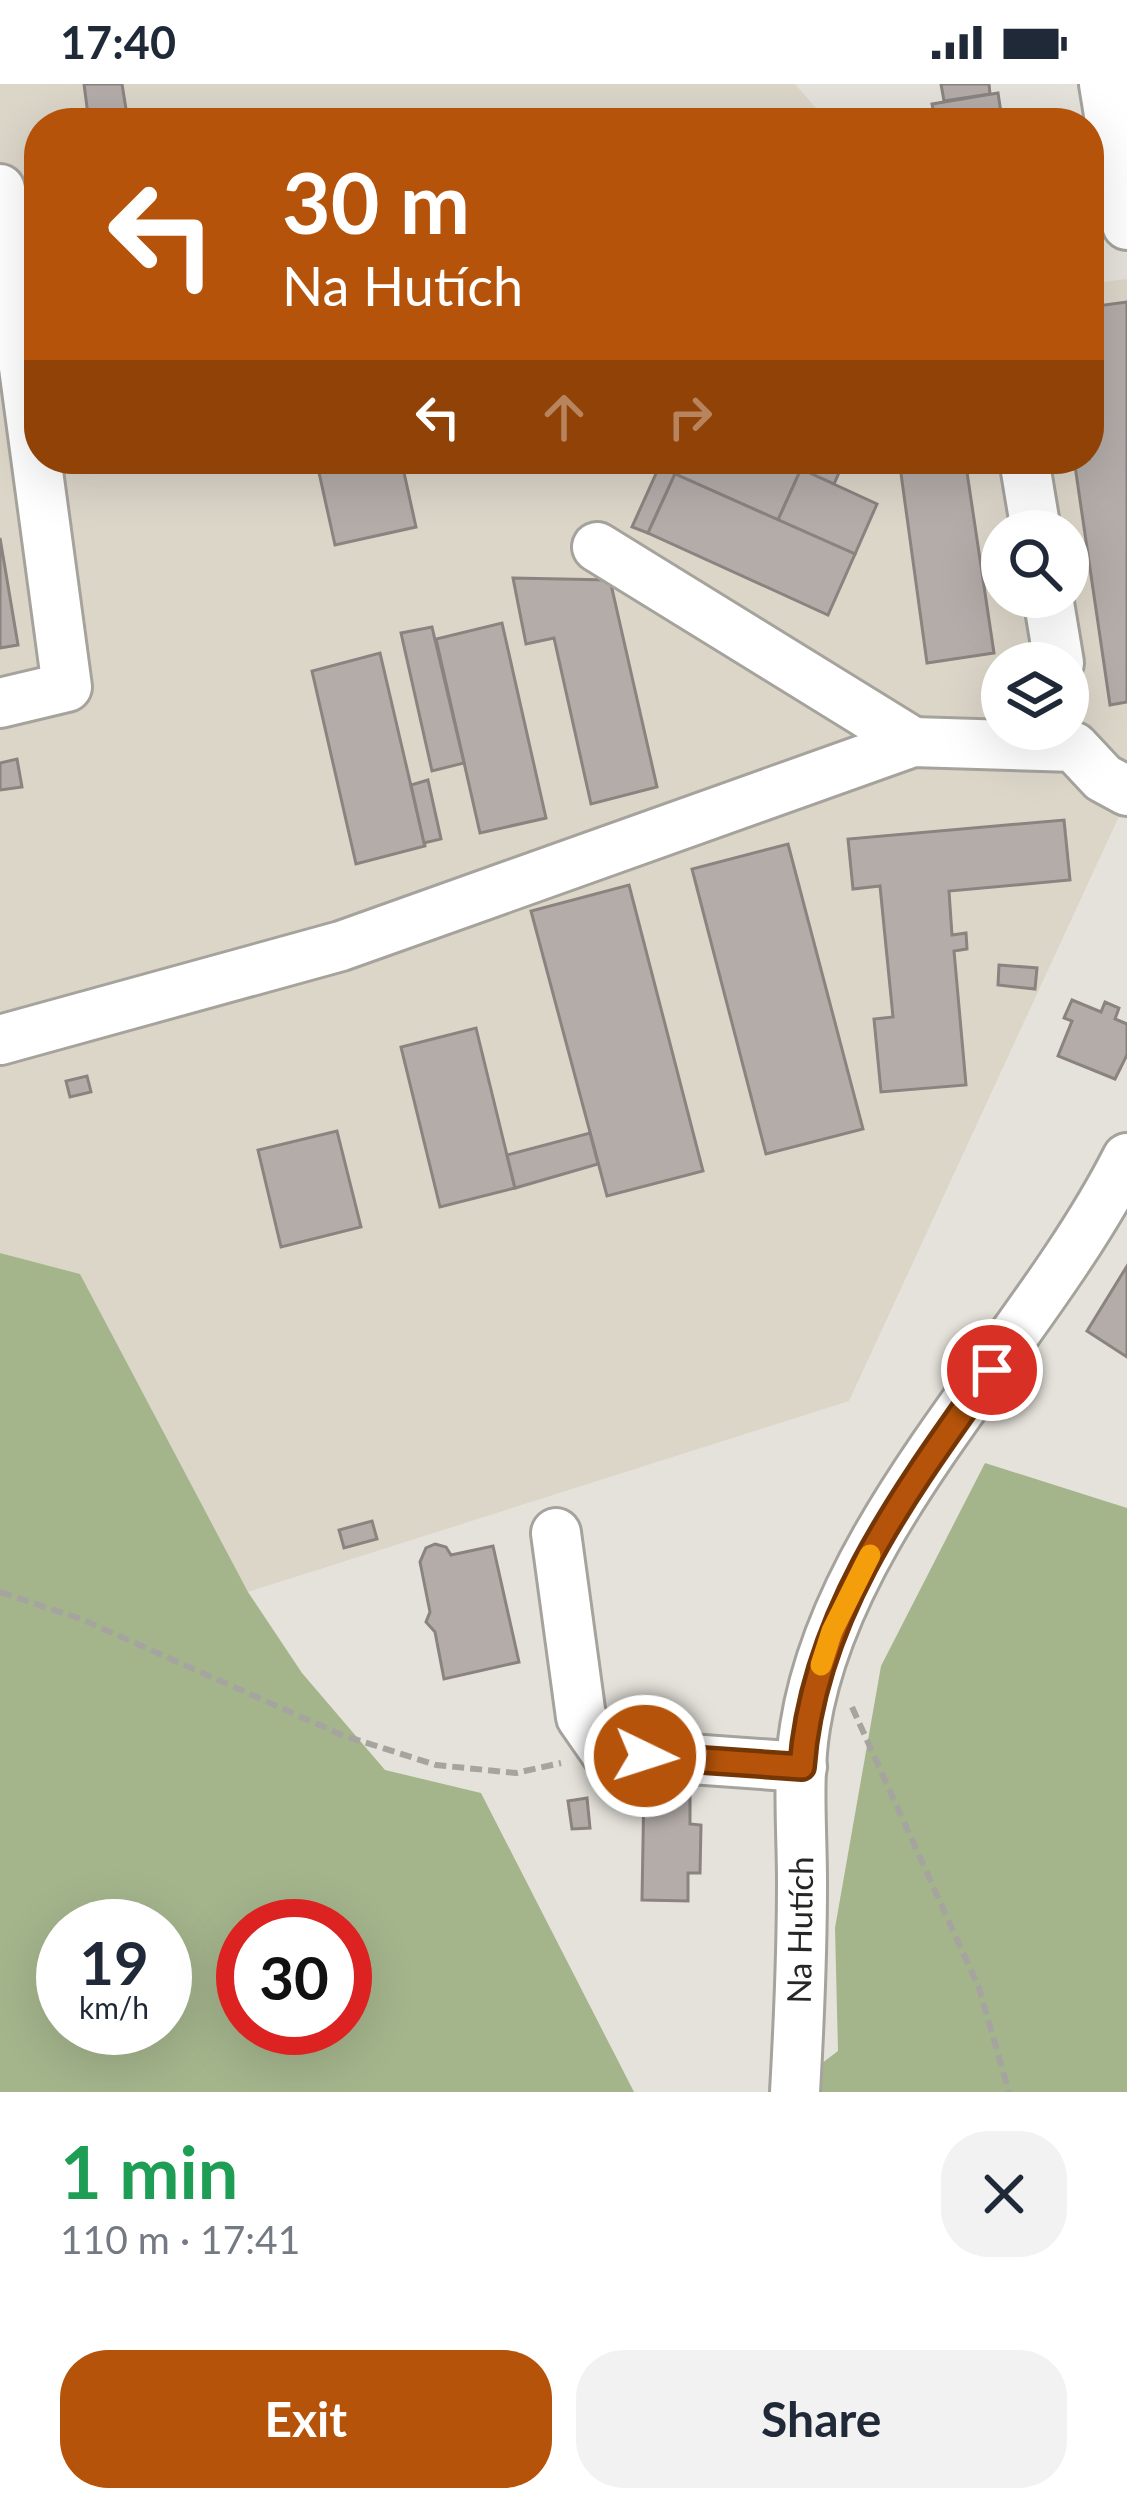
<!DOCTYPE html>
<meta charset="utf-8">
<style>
body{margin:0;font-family:Lato,sans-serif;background:#f2f2f3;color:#1f2937;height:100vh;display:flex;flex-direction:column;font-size:45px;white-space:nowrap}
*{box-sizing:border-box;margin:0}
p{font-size:39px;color:#747a83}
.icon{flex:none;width:66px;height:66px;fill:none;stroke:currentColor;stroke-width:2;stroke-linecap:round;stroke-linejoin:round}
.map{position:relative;height:2008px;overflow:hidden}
.sheet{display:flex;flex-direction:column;background:#fff;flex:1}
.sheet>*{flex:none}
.banner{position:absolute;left:24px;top:24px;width:1080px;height:366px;border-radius:48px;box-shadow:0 12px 48px #0002;background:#b45309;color:#fff;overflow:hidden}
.controls{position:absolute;left:981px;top:426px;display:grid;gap:24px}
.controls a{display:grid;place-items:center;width:108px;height:108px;border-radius:50%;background:#fff;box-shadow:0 12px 48px #0002;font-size:60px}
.speed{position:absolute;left:36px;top:1815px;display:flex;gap:24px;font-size:60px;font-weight:700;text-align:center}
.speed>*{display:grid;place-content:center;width:156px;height:156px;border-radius:50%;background:#fff;box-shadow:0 12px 48px #0002;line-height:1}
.speed small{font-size:30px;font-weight:400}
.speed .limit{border:18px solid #d22;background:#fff;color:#111}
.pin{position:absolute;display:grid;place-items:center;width:102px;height:102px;color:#fff;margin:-51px;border:6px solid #fff;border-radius:50%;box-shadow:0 3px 12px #0007}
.me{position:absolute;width:132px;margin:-66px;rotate:94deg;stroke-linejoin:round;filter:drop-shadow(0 0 9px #0008)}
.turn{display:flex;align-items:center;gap:42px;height:252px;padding:0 60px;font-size:54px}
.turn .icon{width:156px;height:156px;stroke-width:2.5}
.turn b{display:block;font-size:84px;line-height:102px}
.lanes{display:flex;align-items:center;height:114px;padding:0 60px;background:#0003;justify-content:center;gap:60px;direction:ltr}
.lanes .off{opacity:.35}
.round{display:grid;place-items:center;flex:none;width:126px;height:126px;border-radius:48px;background:#f2f2f3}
.headline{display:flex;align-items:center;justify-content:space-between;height:204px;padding:0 60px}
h1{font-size:72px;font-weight:700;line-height:90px;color:#1e9e55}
.primary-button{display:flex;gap:24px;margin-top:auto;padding:24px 60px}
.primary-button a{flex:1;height:138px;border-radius:48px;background:#b45309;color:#fff;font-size:48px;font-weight:700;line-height:138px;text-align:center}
.primary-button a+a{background:#f2f2f3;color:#1f2937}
.status{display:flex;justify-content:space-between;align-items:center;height:84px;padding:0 60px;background:#fff;direction:ltr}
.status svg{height:33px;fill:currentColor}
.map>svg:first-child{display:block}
.built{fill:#dcd6c9;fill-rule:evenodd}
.forest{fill:#a4b58c;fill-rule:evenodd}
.building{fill:#b3aca9;stroke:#8a8380;stroke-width:3}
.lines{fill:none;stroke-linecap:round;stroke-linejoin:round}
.minor-casing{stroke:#a6a39d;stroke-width:54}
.path{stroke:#a6a49e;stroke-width:6;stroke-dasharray:12 6;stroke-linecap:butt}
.minor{stroke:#fff;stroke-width:48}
.route-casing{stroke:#753606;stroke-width:30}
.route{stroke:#b45309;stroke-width:21}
.slow{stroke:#f59e0b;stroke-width:21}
.labels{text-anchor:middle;stroke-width:10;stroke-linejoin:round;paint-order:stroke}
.street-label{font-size:33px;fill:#272624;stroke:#fff}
</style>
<div class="status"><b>17:40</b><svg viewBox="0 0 49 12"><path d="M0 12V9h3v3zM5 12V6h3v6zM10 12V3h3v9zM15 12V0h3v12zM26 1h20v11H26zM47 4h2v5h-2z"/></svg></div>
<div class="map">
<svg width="1127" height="2008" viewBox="0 0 1127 2008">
<rect width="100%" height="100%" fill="#e5e2db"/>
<!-- built -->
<path class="built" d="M0,0H795L829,39H39V375H1089V200L1127,195V715L849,1317L248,1508L80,1190L0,1169ZM1002,447H1068V513H1002ZM1002,579H1068V645H1002Z"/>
<!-- forest -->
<g class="forest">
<path d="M0,1169L80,1190L248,1508L302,1589L385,1686L481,1709L634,2008H0ZM63,1842H165V1944H63ZM243,1842H345V1944H243Z"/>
<polygon points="985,1379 1127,1424 1127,2008 784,2008 838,1967 835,1844 881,1582"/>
</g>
<!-- building -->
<g class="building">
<polygon points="84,0 122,0 126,25 88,31"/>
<polygon points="941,0 989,0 990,10 944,17"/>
<polygon points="998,9 1002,35 936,39 932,20"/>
<polygon points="1127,218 1127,618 1110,621 1074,375 1089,375 1089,223"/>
<polygon points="316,375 401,375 416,443 335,461"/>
<polygon points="642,375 779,375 801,385 778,436"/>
<polygon points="806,375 845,375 834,400 801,385"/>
<polygon points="899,375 965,375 994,569 927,579"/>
<polygon points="659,383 675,390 648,449 632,443"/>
<polygon points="801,385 877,420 855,470 778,436"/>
<polygon points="675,390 855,470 828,531 648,449"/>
<polygon points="0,454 18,561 0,564"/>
<polygon points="513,494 610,496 657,703 591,720 554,554 526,560"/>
<polygon points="502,539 546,734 480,749 436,555"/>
<polygon points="432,543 464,679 432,687 401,549"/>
<polygon points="380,569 425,762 356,780 312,587"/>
<polygon points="17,675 22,703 0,706 0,679"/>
<polygon points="428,696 441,755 424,759 411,701"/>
<polygon points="1064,736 1070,796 949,807 952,851 966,849 967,865 954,867 966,1001 881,1008 874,935 893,933 880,802 853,805 848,755"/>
<polygon points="788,760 863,1045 766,1070 692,785"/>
<polygon points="629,801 703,1087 607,1112 531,827"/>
<polygon points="999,881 1037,884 1035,905 998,901"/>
<polygon points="1072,916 1101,928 1105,918 1119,924 1115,935 1127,940 1127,971 1115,995 1058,972 1072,937 1064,934"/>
<polygon points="476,944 515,1104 440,1123 401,963"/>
<polygon points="87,992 91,1008 70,1013 66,997"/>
<polygon points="337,1047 361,1143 281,1163 258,1066"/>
<polygon points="590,1049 598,1080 515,1104 507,1071"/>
<polygon points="1127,1182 1127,1273 1087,1247"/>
<polygon points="372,1437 377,1455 344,1464 339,1446"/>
<polygon points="435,1460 446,1463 451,1471 493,1462 519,1578 444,1595 435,1548 426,1538 430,1528 420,1478 426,1464"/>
<polygon points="644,1701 690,1701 690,1740 701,1741 700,1789 688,1789 688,1817 642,1816"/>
<polygon points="587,1714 590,1744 572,1745 568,1717"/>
</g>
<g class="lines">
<defs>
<g id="minor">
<polyline points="1104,0 1127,141"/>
<polyline points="0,105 67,603 0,619"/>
<polyline points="1024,375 1036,447"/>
<polyline points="597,463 913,658"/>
<polyline points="1048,513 1059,579"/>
<polyline points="0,956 341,862 913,658 1074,663 1103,694 1127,707"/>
<polyline points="556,1449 581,1633 606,1669 802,1683"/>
<path d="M795,2008C799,1938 802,1868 802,1798C802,1747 797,1693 805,1643C837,1437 1034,1258 1127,1074"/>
</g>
</defs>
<!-- minor casing -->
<use href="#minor" class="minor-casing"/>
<!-- path -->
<g class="path">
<polyline points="0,1508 81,1535 342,1651 436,1681 516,1689 561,1679"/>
<polyline points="852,1623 979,1904 1009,2008"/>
</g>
<!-- minor -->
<use href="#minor" class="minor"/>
</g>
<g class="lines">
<defs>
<path id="route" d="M645,1672L802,1683C813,1531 906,1407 992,1286"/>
</defs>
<!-- route casing -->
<use href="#route" class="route-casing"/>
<!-- route -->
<use href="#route" class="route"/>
<!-- slow -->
<polyline class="slow" points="821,1581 832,1547 870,1471"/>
</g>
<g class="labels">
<!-- street labels -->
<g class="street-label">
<text transform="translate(800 1846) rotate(-89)" y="12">Na Hutích</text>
</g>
</g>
</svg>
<div class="controls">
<a><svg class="icon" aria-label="search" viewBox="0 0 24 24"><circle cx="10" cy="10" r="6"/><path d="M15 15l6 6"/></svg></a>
<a><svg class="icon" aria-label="layers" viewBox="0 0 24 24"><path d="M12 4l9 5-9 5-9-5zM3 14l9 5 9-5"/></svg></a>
</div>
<div class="speed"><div>19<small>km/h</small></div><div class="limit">30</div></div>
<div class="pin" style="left:992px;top:1286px;background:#d93025"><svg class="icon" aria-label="arrive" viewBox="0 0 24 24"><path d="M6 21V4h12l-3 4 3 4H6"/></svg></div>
<svg class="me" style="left:645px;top:1672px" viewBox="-20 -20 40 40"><circle r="17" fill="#b45309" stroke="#fff" stroke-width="3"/><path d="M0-11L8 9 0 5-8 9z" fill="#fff"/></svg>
<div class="banner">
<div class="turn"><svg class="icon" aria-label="left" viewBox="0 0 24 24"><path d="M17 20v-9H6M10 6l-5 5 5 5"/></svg><div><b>30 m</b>Na Hutích</div></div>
<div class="lanes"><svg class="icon" aria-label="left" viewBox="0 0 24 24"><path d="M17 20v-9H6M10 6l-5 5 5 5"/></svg><svg class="icon off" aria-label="ahead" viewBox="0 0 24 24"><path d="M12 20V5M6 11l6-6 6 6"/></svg><svg class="icon off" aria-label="right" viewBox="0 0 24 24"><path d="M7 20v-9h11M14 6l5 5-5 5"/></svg></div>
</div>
</div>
<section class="sheet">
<div class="headline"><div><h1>1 min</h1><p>110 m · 17:41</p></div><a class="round"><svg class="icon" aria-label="close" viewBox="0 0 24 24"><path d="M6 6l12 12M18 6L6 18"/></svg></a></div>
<div class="primary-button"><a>Exit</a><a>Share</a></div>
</section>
